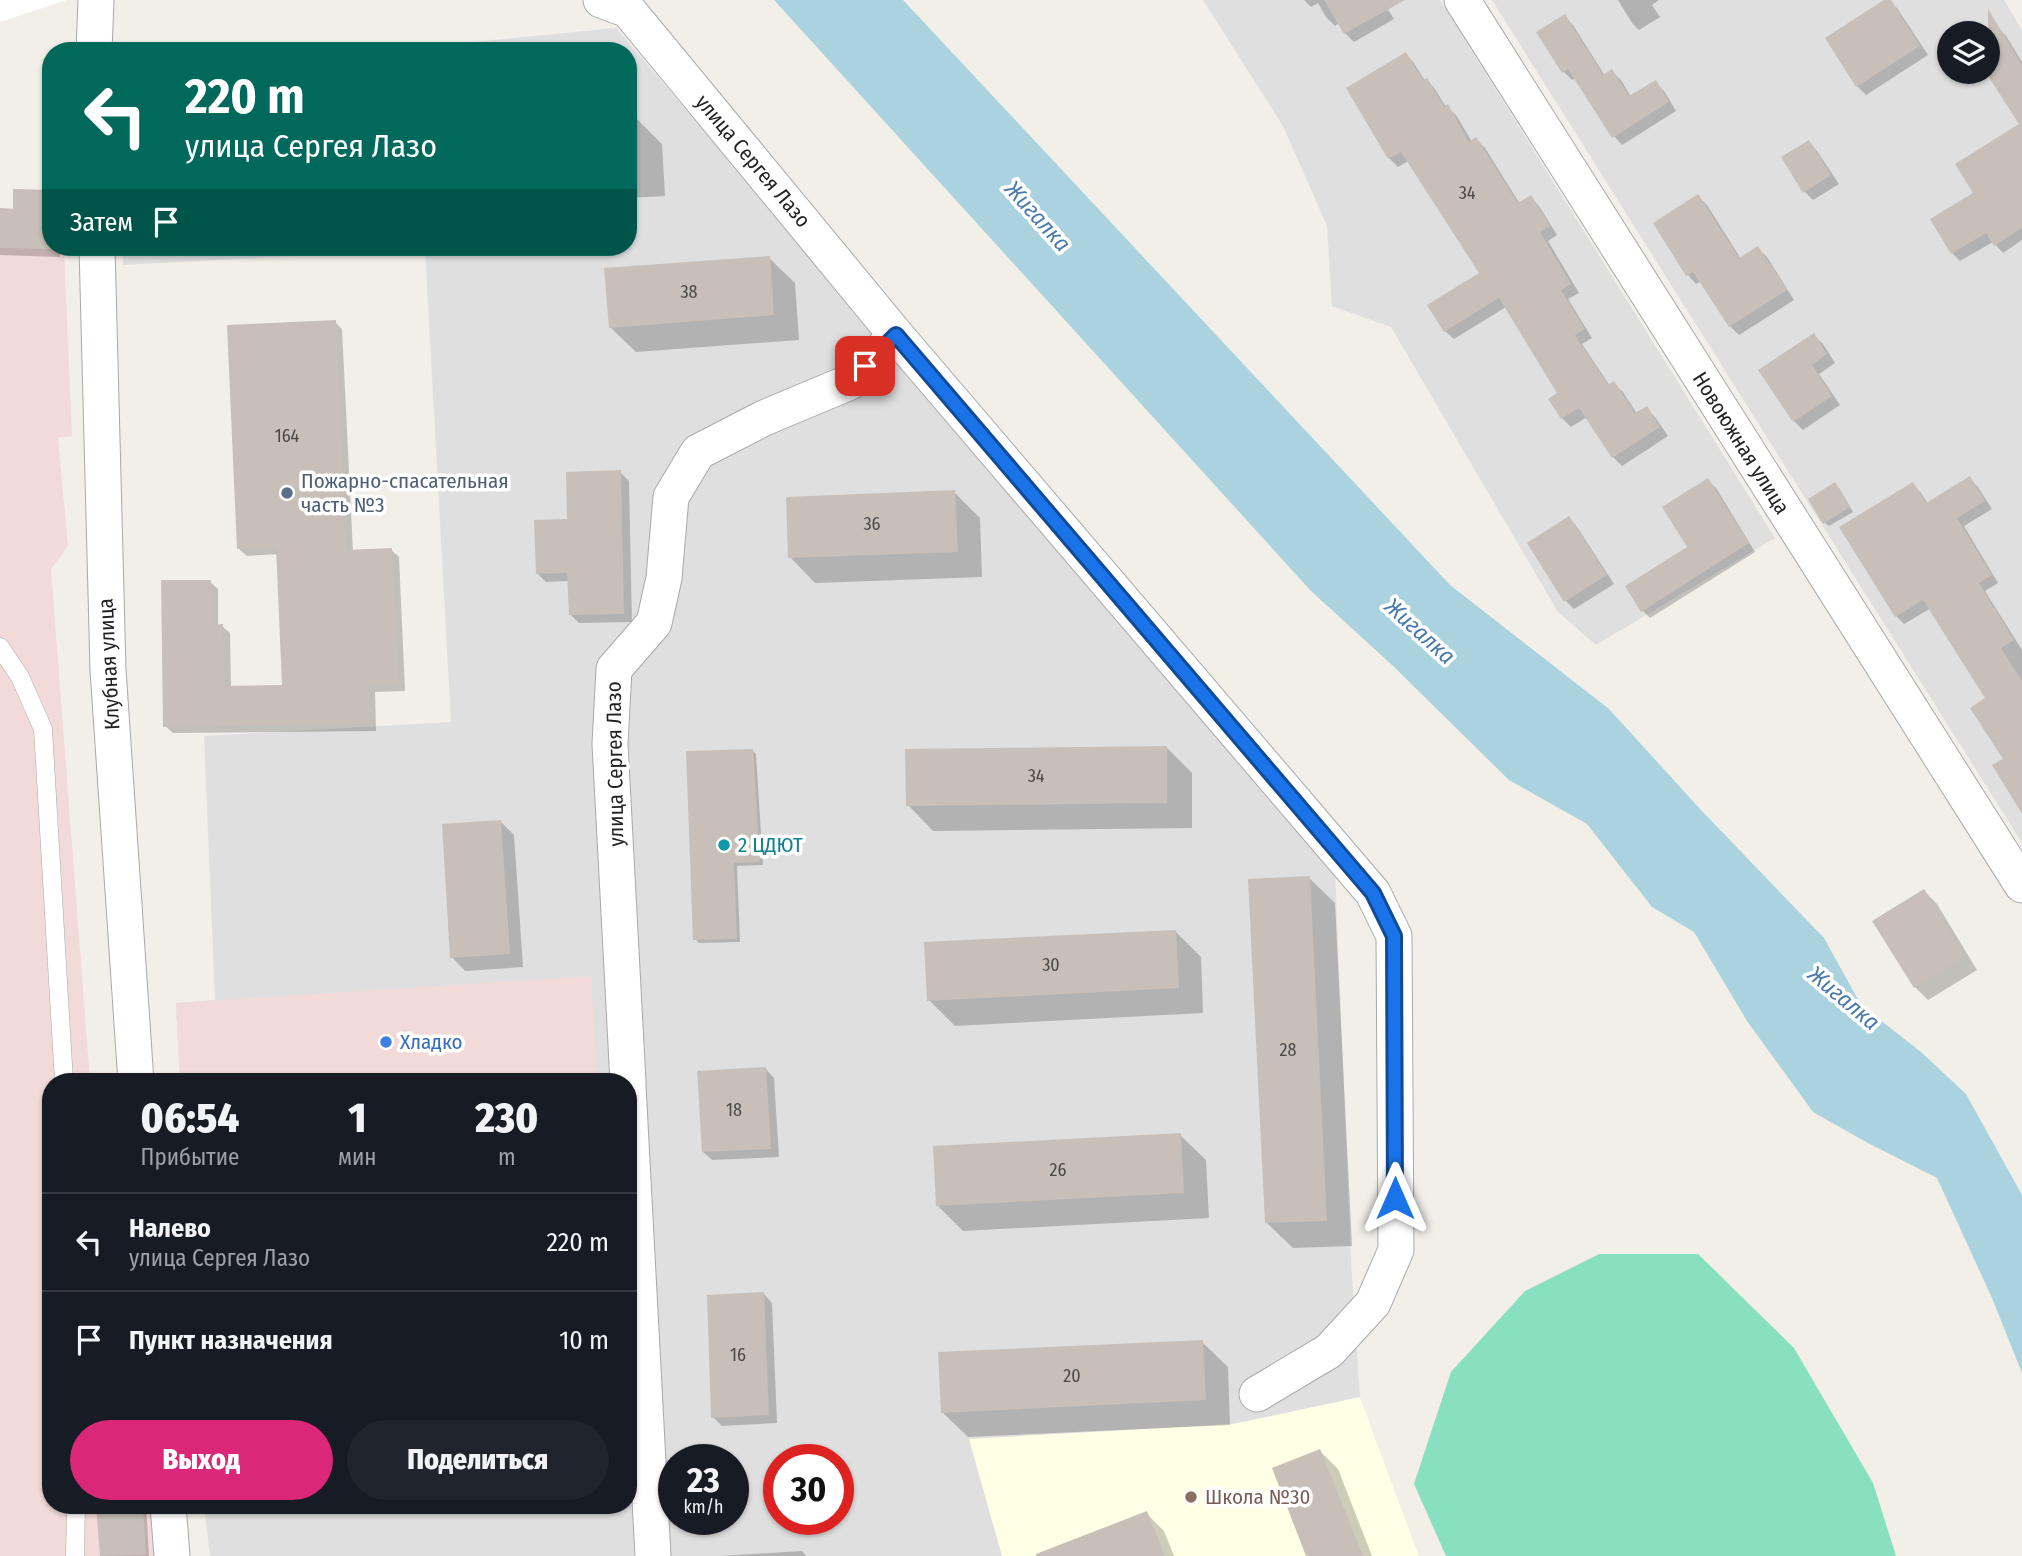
<!DOCTYPE html>
<html lang="ru">
<meta charset="utf-8">
<style>
body{margin:0;font-family:"Fira Sans Condensed",sans-serif;background:#20242c;color:#f1f3f6;height:100vh;display:flex;flex-direction:column;font-size:26px;white-space:nowrap}
*{box-sizing:border-box;margin:0}
p{font-size:23px;color:#9ea1a6}
.icon{flex:none;width:38px;height:38px;fill:none;stroke:currentColor;stroke-width:2;stroke-linecap:round;stroke-linejoin:round}
.map{position:relative;flex:1;overflow:hidden}
.drawer{position:absolute;left:42px;top:1073px;width:595px;height:441px;display:flex;flex-direction:column;background:#171b24;border-radius:28px;box-shadow:0 2px 5px #0004}
.drawer>*{flex:none}
.hud{position:absolute;left:42px;top:42px;width:595px;height:214px;border-radius:28px;box-shadow:0 2px 5px #0004;background:#00695c;color:#fff;overflow:hidden}
.tools{position:absolute;left:1937px;top:21px;display:grid;gap:14px}
.tools a{display:grid;place-items:center;width:63px;height:63px;border-radius:50%;background:#171b24;box-shadow:0 2px 5px #0004;font-size:35px}
.speed{position:absolute;left:658px;top:1444px;display:flex;gap:14px;font-size:35px;font-weight:700;text-align:center}
.speed>*{display:grid;place-content:center;width:91px;height:91px;border-radius:50%;background:#171b24;box-shadow:0 2px 5px #0004;line-height:1}
.speed small{font-size:18px;font-weight:400}
.speed .limit{border:10px solid #d22;background:#fff;color:#111}
.pin{position:absolute;display:grid;place-items:center;width:60px;height:60px;color:#fff;margin:-30px;border-radius:14px;box-shadow:0 4px 10px #0006}
.me{position:absolute;width:77px;margin:-38px;rotate:0deg;stroke-linejoin:round;filter:drop-shadow(0 0 5px #0008)}
.turn{display:flex;align-items:center;gap:24px;height:147px;padding:0 28px;font-size:32px}
.turn .icon{width:91px;height:91px;stroke-width:2.5}
.turn b{display:block;font-size:49px;line-height:60px}
.then{display:flex;align-items:center;height:66px;padding:0 28px;background:#0003;gap:14px;font-size:26px}
.eta{display:flex;justify-content:space-evenly;align-items:center;height:119px;text-align:center}
.eta b{font-size:42px;font-weight:800;line-height:49px}
.cta{display:flex;gap:14px;margin-top:auto;padding:14px 28px}
.cta a{flex:1;height:80px;border-radius:42px;background:#db2777;color:#fff;font-size:28px;font-weight:800;line-height:80px;text-align:center}
.cta a+a{background:#20242c;color:#f1f3f6}
ul{padding:0;list-style:none}
li{display:flex;align-items:center;gap:21px;height:98px;padding:0 28px;border-top:2px solid #363941}
li div{flex:1}
li b{display:block;font-size:26px}
li em{font-style:normal}
.map>svg:first-child{display:block}
.residential{fill:#e0dfdf;fill-rule:evenodd}
.commercial{fill:#f2dad9}
.education{fill:#ffffe5}
.pitch{fill:#88e0be}
.water{fill:#aad3df}
.pier{fill:#fff}
.shadow{fill:#0003}
.building{fill:#c7bfb8}
.lines{fill:none;stroke-linecap:round;stroke-linejoin:round}
.lane-casing{stroke:#a9a9a9;stroke-width:19}
.street-casing{stroke:#a9a9a9;stroke-width:37}
.lane{stroke:#fff;stroke-width:18}
.street{stroke:#fff;stroke-width:35}
.route-casing{stroke:#114b97;stroke-width:18}
.route{stroke:#1a73e8;stroke-width:12}
.service-dot{fill:#5c6f8a;stroke:#fff;stroke-width:2.5}
.culture-dot{fill:#0f9aa8;stroke:#fff;stroke-width:2.5}
.shop-dot{fill:#3f7fe0;stroke:#fff;stroke-width:2.5}
.education-dot{fill:#8d6e63;stroke:#fff;stroke-width:2.5}
.labels{text-anchor:middle;stroke-width:7;stroke-linejoin:round;paint-order:stroke}
.number-label{font-size:18px;fill:#4b4948}
.street-label{font-size:21px;fill:#222;stroke:#fff}
.service-label{font-size:21px;fill:#4e5e75;stroke:#fff;text-anchor:start}
.culture-label{font-size:21px;fill:#0d838f;stroke:#fff;text-anchor:start}
.shop-label{font-size:21px;fill:#366cbe;stroke:#fff;text-anchor:start}
.education-label{font-size:21px;fill:#785e54;stroke:#fff;text-anchor:start}
.water-label{font-size:23px;font-style:italic;fill:#4a7aab;stroke:#fff}
</style>
<div class="map">
<svg width="2022" height="1556" viewBox="0 0 2022 1556">
<rect width="100%" height="100%" fill="#f2efe9"/>
<!-- residential -->
<g class="residential">
<polygon points="1203,0 1440,0 1775,538 1596,645 1558,612 1391,327 1332,306 1327,226 1283,126"/>
<path d="M1492,0H2004L2022,30V843ZM1950,33H1988V72H1950Z"/>
<path d="M616,28L1335,870L1351,1261L1360,1397L1419,1556H210L204,1505H628V1082L180,1081L176,1003L215,1000L204,736L451,722L425,249L123,265V247H628V51H382ZM674,1460H733V1519H674ZM779,1460H838V1519H779Z"/>
</g>
<!-- commercial -->
<g class="commercial">
<polygon points="13,189 45,190 44,209 51,210 51,247 53,249 64,250 72,436 58,438 68,546 51,569 90,1081 51,1082 51,1505 157,1505 161,1556 0,1556 0,208 13,208"/>
<polygon points="591,976 597,1081 180,1081 176,1003"/>
<polygon points="204,1505 337,1505 204,1514"/>
</g>
<!-- education -->
<polygon class="education" points="1360,1397 1419,1556 1002,1556 969,1439 1233,1424"/>
<!-- pitch -->
<polygon class="pitch" points="1599,1254 1698,1254 1794,1348 1873,1483 1896,1556 1446,1556 1414,1484 1451,1372 1525,1291"/>
<!-- water -->
<polygon class="water" points="774,0 903,0 1450,585 1609,709 1701,810 1824,938 1861,1005 1921,1052 1966,1094 2022,1195 2022,1373 1992,1298 1937,1178 1866,1142 1813,1112 1747,1021 1694,932 1652,907 1587,824 1509,780 1392,665 1311,591"/>
<!-- pier -->
<polygon class="pier" points="0,0 67,0 0,22"/>
<!-- shadow -->
<g class="shadow">
<polygon points="1304,0 1382,0 1394,19 1354,42 1345,33 1339,23 1335,26 1326,17 1318,3 1311,7"/>
<polygon points="1618,0 1659,0 1652,5 1660,17 1639,30 1632,23"/>
<polygon points="1887,0 1897,8 1928,55 1866,95 1857,86"/>
<polygon points="1565,17 1573,25 1605,76 1612,72 1621,80 1631,97 1655,83 1664,91 1676,111 1622,145 1614,136 1576,78 1572,80 1564,72"/>
<polygon points="1998,28 2006,36 2022,62 2022,240 2003,253 1993,242 1960,261 1952,253 1976,194 2021,125 1986,72 1988,72 1988,34"/>
<polygon points="1406,54 1414,63 1425,81 1427,80 1435,89 1446,107 1456,115 1472,142 1476,139 1485,148 1520,204 1531,197 1539,206 1557,235 1548,241 1579,293 1568,299 1592,338 1582,344 1610,386 1614,384 1623,392 1637,414 1646,408 1655,417 1668,436 1622,466 1613,457 1587,417 1571,427 1562,418 1560,393 1506,307 1454,339 1445,331 1481,274 1408,161 1398,167 1389,158"/>
<polygon points="636,118 662,144 665,196 628,198 628,119"/>
<polygon points="1808,142 1817,151 1839,184 1813,200 1805,192"/>
<polygon points="44,191 51,198 51,247 60,247 60,257 0,255 0,210 14,210"/>
<polygon points="1698,196 1707,205 1741,259 1758,248 1767,257 1794,300 1739,335 1730,326 1701,281 1696,284 1688,275 1655,224"/>
<polygon points="769,258 795,283 799,340 636,352 610,327"/>
<polygon points="335,322 342,329 353,552 391,550 399,557 405,691 375,692 376,731 173,733 165,726 210,582 218,589 218,626 222,626 230,633 231,687 284,686 278,554 247,556 239,549"/>
<polygon points="1814,336 1823,344 1835,363 1819,374 1840,405 1803,430 1794,421"/>
<polygon points="620,472 629,481 632,622 579,623 570,614 569,581 546,582 537,573 569,521"/>
<polygon points="1970,479 1978,487 1992,509 1964,526 1998,583 1985,591 2022,650 2022,810 1987,699 1931,608 1904,624 1896,616 1913,485 1921,493 1928,504"/>
<polygon points="1708,481 1716,488 1755,552 1650,618 1642,610 1690,547"/>
<polygon points="1839,488 1853,512 1829,526 1825,523"/>
<polygon points="954,492 980,518 982,577 815,583 790,557"/>
<polygon points="1569,518 1577,527 1614,584 1574,609 1566,601"/>
<polygon points="1166,747 1192,773 1192,828 933,831 908,805"/>
<polygon points="752,750 756,754 763,865 737,866 740,942 699,943 695,939"/>
<polygon points="501,822 514,835 523,967 465,971 452,957"/>
<polygon points="1309,878 1335,903 1352,1246 1293,1248 1267,1223"/>
<polygon points="1924,891 1937,904 1977,970 1928,1000 1915,987"/>
<polygon points="1175,931 1201,957 1203,1013 955,1026 929,1000"/>
<polygon points="766,1069 774,1078 779,1157 712,1160 703,1152"/>
<polygon points="1180,1135 1206,1160 1209,1218 963,1231 938,1206"/>
<polygon points="764,1294 772,1303 777,1423 722,1426 713,1417"/>
<polygon points="1202,1342 1228,1367 1230,1425 968,1437 942,1412"/>
<polygon points="1320,1451 1338,1469 1372,1556 1307,1556"/>
<polygon points="98,1505 146,1505 149,1556 102,1556"/>
<polygon points="1146,1513 1164,1531 1174,1556 1082,1556"/>
<polygon points="802,1551 806,1556 720,1556"/>
</g>
<!-- building -->
<g class="building">
<polygon points="1324,0 1405,0 1344,34"/>
<polygon points="1884,0 1891,0 1920,46 1856,87 1825,38"/>
<polygon points="1988,9 2022,65 2022,228 1994,246 1986,233 1951,254 1930,219 1973,193 1955,164 2019,124 1988,76"/>
<polygon points="1565,14 1603,75 1612,69 1629,96 1656,80 1669,102 1612,138 1568,69 1562,73 1536,32"/>
<polygon points="1406,52 1423,80 1427,78 1444,106 1448,104 1469,142 1476,137 1518,203 1531,195 1550,226 1540,232 1571,284 1561,290 1585,329 1575,335 1608,385 1614,381 1635,413 1647,406 1660,427 1612,458 1579,408 1561,419 1548,399 1557,393 1499,298 1444,332 1427,305 1479,273 1401,152 1388,159 1346,88"/>
<polygon points="1809,140 1831,175 1803,193 1781,157"/>
<polygon points="13,189 45,190 44,209 51,210 51,249 0,248 0,208 13,209"/>
<polygon points="1698,194 1739,258 1758,246 1787,290 1729,327 1693,272 1686,276 1653,223"/>
<polygon points="770,256 774,315 609,328 604,268"/>
<polygon points="336,320 346,550 392,548 399,684 369,686 369,724 163,727 161,580 211,580 212,625 223,624 224,686 282,685 276,547 237,549 227,325"/>
<polygon points="1814,333 1827,354 1812,365 1832,396 1793,422 1758,370"/>
<polygon points="621,470 624,614 569,615 567,573 536,574 534,520 567,519 566,472"/>
<polygon points="1970,476 1985,501 1957,518 1992,575 1979,583 2014,640 2001,648 2022,681 2022,814 1992,765 2003,759 1970,708 1985,698 1923,600 1895,617 1839,527 1913,482 1926,503"/>
<polygon points="1708,478 1749,543 1641,612 1625,586 1687,547 1662,507"/>
<polygon points="1835,482 1850,507 1823,524 1808,499"/>
<polygon points="955,490 958,552 788,558 786,497"/>
<polygon points="1569,516 1607,575 1564,602 1527,543"/>
<polygon points="1167,746 1167,803 906,806 905,749"/>
<polygon points="753,749 760,862 734,863 737,939 693,940 686,751"/>
<polygon points="501,820 510,954 450,958 442,824"/>
<polygon points="1310,876 1327,1221 1265,1223 1248,879"/>
<polygon points="1924,889 1965,956 1914,988 1872,921"/>
<polygon points="1176,930 1179,988 927,1001 924,942"/>
<polygon points="766,1067 771,1149 702,1152 697,1071"/>
<polygon points="1181,1133 1184,1193 936,1206 933,1146"/>
<polygon points="764,1292 769,1415 711,1418 707,1295"/>
<polygon points="1203,1340 1206,1400 941,1413 938,1352"/>
<polygon points="1320,1449 1363,1556 1306,1556 1272,1468"/>
<polygon points="96,1505 143,1505 146,1555 100,1556"/>
<polygon points="1147,1511 1165,1556 1036,1556 1036,1554"/>
</g>
<g class="lines">
<defs>
<g id="lane">
<polyline points="0,647 20,677 43,729 64,1082"/>
<polyline points="75,1556 76,1505"/>
</g>
<g id="street">
<polyline points="601,0 628,10 896,335 1373,893 1394,936 1396,1250 1373,1303 1329,1351 1257,1394"/>
<polyline points="1462,0 2022,885"/>
<polyline points="94,51 96,0"/>
<polyline points="97,247 108,670 136,1082"/>
<polyline points="628,1082 610,744 614,669 654,623 664,578 671,497 698,452 764,418 850,382 896,335"/>
<polyline points="628,1086 653,1556"/>
<polyline points="168,1505 172,1556"/>
</g>
</defs>
<!-- lane casing -->
<use href="#lane" class="lane-casing"/>
<!-- street casing -->
<use href="#street" class="street-casing"/>
<!-- lane -->
<use href="#lane" class="lane"/>
<!-- street -->
<use href="#street" class="street"/>
</g>
<g class="lines">
<defs>
<polyline id="route" points="865,366 896,335 1373,893 1394,936 1395,1198"/>
</defs>
<!-- route casing -->
<use href="#route" class="route-casing"/>
<!-- route -->
<use href="#route" class="route"/>
</g>
<!-- markers -->
<circle class="service-dot" cx="287" cy="493" r="7"/>
<circle class="culture-dot" cx="724" cy="845" r="7"/>
<circle class="shop-dot" cx="386" cy="1042" r="7"/>
<circle class="education-dot" cx="1191" cy="1497" r="7"/>
<g class="labels">
<!-- number labels -->
<g class="number-label">
<text x="1467" y="199">34</text>
<text x="689" y="298">38</text>
<text x="287" y="442">164</text>
<text x="872" y="530">36</text>
<text x="1036" y="782">34</text>
<text x="1051" y="971">30</text>
<text x="1288" y="1056">28</text>
<text x="734" y="1116">18</text>
<text x="1058" y="1176">26</text>
<text x="738" y="1361">16</text>
<text x="1072" y="1382">20</text>
</g>
<!-- street labels -->
<g class="street-label">
<text transform="translate(753 161) rotate(50)" y="7">улица Сергея Лазо</text>
<text transform="translate(1741 443) rotate(58)" y="7">Новоюжная улица</text>
<text transform="translate(109 664) rotate(-93)" y="7">Клубная улица</text>
<text transform="translate(615 764) rotate(-91)" y="7">улица Сергея Лазо</text>
</g>
<!-- service labels -->
<g class="service-label">
<text x="301" y="488">Пожарно-спасательная<tspan x="301" dy="24">часть №3</tspan></text>
</g>
<!-- culture labels -->
<g class="culture-label">
<text x="738" y="852">2 ЦДЮТ</text>
</g>
<!-- shop labels -->
<g class="shop-label">
<text x="400" y="1049">Хладко</text>
</g>
<!-- education labels -->
<g class="education-label">
<text x="1205" y="1504">Школа №30</text>
</g>
<!-- water labels -->
<g class="water-label">
<text transform="translate(1038 216) rotate(48)" y="8">Жигалка</text>
<text transform="translate(1420 631) rotate(42)" y="8">Жигалка</text>
<text transform="translate(1844 998) rotate(40)" y="8">Жигалка</text>
</g>
</g>
</svg>
<div class="tools">
<a><svg class="icon" aria-label="layers" viewBox="0 0 24 24"><path d="M12 4l9 5-9 5-9-5zM3 14l9 5 9-5"/></svg></a>
</div>
<div class="speed"><div>23<small>km/h</small></div><div class="limit">30</div></div>
<div class="pin" style="left:865px;top:366px;background:#d93025"><svg class="icon" aria-label="arrive" viewBox="0 0 24 24"><path d="M6 21V4h12l-3 4 3 4H6"/></svg></div>
<svg class="me" style="left:1395px;top:1198px" viewBox="-20 -20 40 40"><path d="M0-17L14 15 0 8-14 15z" fill="#1a73e8" stroke="#fff" stroke-width="4"/></svg>
<div class="hud">
<div class="turn"><svg class="icon" aria-label="left" viewBox="0 0 24 24"><path d="M17 20v-9H6M10 6l-5 5 5 5"/></svg><div><b>220 m</b>улица Сергея Лазо</div></div>
<div class="then">Затем<svg class="icon" aria-label="arrive" viewBox="0 0 24 24"><path d="M6 21V4h12l-3 4 3 4H6"/></svg></div>
</div>
<section class="drawer">
<div class="eta">
<div><b>06:54</b><p>Прибытие</p></div>
<div><b>1</b><p>мин</p></div>
<div><b>230</b><p>m</p></div>
</div>
<ul>
<li><svg class="icon" aria-label="left" viewBox="0 0 24 24"><path d="M17 20v-9H6M10 6l-5 5 5 5"/></svg><div><b>Налево</b><p>улица Сергея Лазо</p></div><em>220 m</em></li>
<li><svg class="icon" aria-label="arrive" viewBox="0 0 24 24"><path d="M6 21V4h12l-3 4 3 4H6"/></svg><div><b>Пункт назначения</b></div><em>10 m</em></li>
</ul>
<div class="cta"><a>Выход</a><a>Поделиться</a></div>
</section>
</div>
